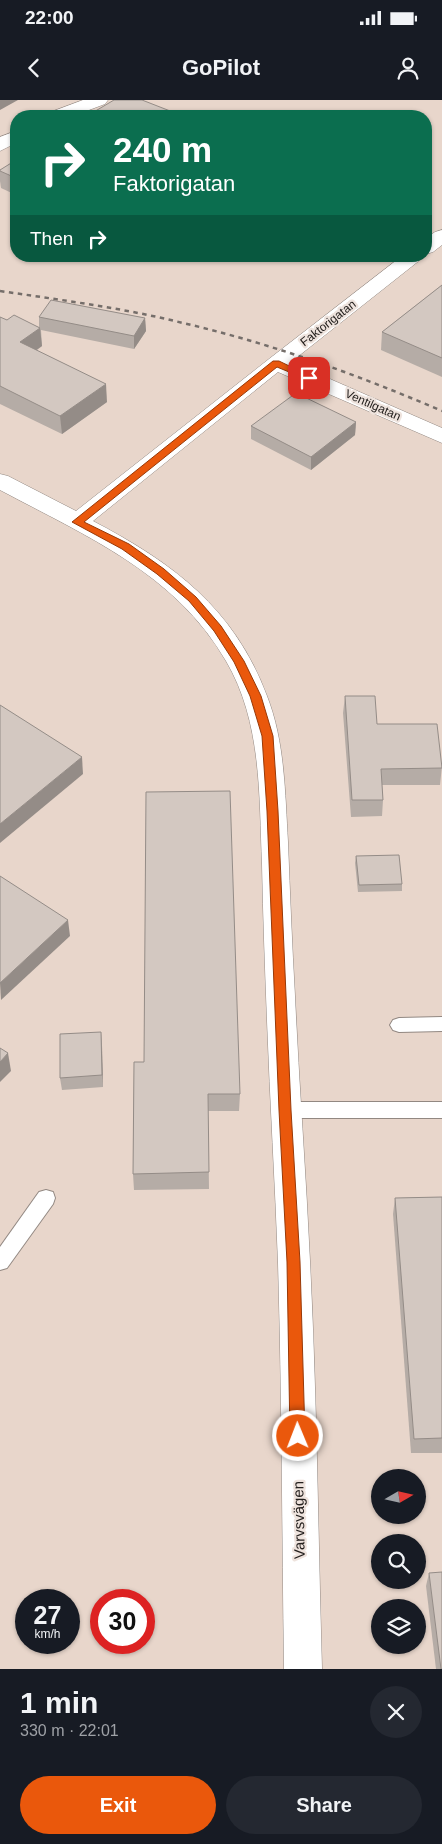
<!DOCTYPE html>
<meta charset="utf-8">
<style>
body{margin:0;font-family:Helvetica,sans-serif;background:#242831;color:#f1f3f6;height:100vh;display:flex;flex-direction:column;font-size:19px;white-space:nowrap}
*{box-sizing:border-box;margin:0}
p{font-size:16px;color:#9ea1a6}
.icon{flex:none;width:28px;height:28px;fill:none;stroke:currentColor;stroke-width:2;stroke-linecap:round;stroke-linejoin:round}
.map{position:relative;height:1569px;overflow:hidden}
.drawer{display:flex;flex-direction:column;background:#171b24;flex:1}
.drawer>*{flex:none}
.top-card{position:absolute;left:10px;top:10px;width:422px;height:152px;border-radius:20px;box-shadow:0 1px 4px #0004;background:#0b6e4f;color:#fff;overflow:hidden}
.needle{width:32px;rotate:81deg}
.buttons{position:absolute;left:371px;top:1369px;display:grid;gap:10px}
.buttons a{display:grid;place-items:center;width:55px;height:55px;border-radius:50%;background:#171b24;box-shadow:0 1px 4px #0004;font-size:25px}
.speed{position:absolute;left:15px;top:1489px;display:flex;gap:10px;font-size:25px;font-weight:700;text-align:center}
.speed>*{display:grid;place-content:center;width:65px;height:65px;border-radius:50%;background:#171b24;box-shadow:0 1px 4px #0004;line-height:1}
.speed small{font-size:12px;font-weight:400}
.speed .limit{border:8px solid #d22;background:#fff;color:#111}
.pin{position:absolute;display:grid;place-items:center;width:42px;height:42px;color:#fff;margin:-21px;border-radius:10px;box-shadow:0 2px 8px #0006}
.me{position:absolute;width:55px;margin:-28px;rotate:359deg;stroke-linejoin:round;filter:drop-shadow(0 0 4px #0008)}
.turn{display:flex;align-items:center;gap:18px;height:105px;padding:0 20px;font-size:22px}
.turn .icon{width:65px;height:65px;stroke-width:2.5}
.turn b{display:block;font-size:35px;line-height:42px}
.then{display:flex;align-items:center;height:48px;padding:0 20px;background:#0003;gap:10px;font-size:19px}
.round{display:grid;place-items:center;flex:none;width:52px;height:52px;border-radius:26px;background:#242831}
.headline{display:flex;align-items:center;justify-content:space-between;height:85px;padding:0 20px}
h1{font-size:30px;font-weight:700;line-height:38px}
.primary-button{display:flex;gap:10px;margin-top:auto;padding:10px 20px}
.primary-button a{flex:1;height:58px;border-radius:30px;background:#ea580c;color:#fff;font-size:20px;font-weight:700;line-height:58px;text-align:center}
.primary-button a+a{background:#242831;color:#f1f3f6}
.status{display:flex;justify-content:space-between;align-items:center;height:35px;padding:0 25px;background:#171b24;direction:ltr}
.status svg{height:14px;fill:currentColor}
header{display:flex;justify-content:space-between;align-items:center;height:65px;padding:0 20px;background:#171b24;font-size:22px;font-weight:700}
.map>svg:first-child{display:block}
.built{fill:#e8d6cb;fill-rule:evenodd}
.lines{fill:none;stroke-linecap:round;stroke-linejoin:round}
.lane-casing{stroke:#928882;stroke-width:2}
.street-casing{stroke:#928882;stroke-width:1}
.lane{fill:#fff;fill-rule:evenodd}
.street{fill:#fff;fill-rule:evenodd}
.rail{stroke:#756e6a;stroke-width:2.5;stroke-dasharray:4.5 4.5;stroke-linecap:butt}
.wall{fill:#b5aca6}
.shaded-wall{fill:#948c87}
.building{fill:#d3c8c1;stroke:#948c87}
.route{fill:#ea580c;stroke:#983908}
.labels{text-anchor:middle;stroke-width:4.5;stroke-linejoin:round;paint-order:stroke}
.far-street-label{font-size:12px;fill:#25211f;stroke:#eee3dd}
.street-label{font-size:15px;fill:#25211f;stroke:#eee3dd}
</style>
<div class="status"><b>22:00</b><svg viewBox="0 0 49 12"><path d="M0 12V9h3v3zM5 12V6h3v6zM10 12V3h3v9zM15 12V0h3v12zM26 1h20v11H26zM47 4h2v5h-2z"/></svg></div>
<header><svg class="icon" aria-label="back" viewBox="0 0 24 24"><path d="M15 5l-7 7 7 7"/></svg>GoPilot<svg class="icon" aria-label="person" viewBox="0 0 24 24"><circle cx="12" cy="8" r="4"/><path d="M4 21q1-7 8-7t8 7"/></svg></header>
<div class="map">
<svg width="442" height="1569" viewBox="0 0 442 1569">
<rect width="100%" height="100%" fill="#eee3dd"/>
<!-- built -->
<path class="built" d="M0,0H442V1569H0ZM16,16H426V156H16ZM380,1378H418V1415H380ZM380,1442H418V1480H380ZM26,1500H69V1542H26ZM101,1500H144V1542H101ZM380,1508H418V1545H380Z"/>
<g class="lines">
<defs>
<g id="lane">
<polygon points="442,917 442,931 399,932 393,930 390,925 393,920 399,918"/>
<polygon points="285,1002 442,1002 442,1018 285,1018 279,1015 276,1010 279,1005"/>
<polygon points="46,1090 53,1092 55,1098 53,1104 7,1168 0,1170 0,1147 39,1092"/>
</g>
<g id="street">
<polygon points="83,0 108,0 105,4 73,16 48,16 51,12"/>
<polygon points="16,31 16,43 0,51 0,37"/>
<polygon points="442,130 442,145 433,152 426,154 426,138 435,132"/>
<path d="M402,156H425L291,262L442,328V343L278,272L93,421C173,463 234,508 267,596C285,642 285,693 288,742C290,793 292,845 295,896C299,985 306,1073 310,1161C317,1297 318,1433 322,1569H284C282,1434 282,1298 278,1163C275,1083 270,1002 267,921C265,869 263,817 262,764C259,696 262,622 226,561C175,473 86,436 0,390V374L8,376L76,411L269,259Z"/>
</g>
</defs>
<!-- lane casing -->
<use href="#lane" class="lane-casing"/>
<!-- street casing -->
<use href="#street" class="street-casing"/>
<!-- lane -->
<use href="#lane" class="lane"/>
<!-- street -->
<use href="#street" class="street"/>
<!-- rail -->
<path class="rail" d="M0,191C61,200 123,208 183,223C273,244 358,275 442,311"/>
</g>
<!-- wall -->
<g class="wall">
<polygon points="16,60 16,95 1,88 0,81 0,70"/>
<polygon points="442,185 442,277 381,250 382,232"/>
<polygon points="0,217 7,220 39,227 39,217 145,218 146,231 134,249 41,230 42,246 37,250 107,302 62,334 0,304"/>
<polygon points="356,322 355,335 311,370 251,339 251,326"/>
<polygon points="345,596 377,624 442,666 440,685 382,685 383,700 382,716 351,717 343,613"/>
<polygon points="356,756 402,784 402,791 358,792 355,763"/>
<polygon points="101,932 103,987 62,990 60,978"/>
<polygon points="134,962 240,994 239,1011 208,1011 209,1089 134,1090 133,1074"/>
<polygon points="442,1097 442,1353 411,1353 393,1114 395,1098"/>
<polygon points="429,1473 442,1569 436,1569 426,1486"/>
</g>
<!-- shaded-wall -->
<g class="shaded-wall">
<polygon points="0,0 18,0 0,10"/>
<polygon points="145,218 146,231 134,249 134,236"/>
<polygon points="40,228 42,246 22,260 20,242"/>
<polygon points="106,284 107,302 62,334 60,316"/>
<polygon points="356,322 355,335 311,370 311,357"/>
<polygon points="82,657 83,674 0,743 0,724"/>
<polygon points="68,820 70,836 1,900 0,883"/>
<polygon points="101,932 102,945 103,987 102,975"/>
<polygon points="8,953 11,971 0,982 0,962"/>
</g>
<!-- building -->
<g class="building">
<polygon points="114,0 142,0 183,16 87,16"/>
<polygon points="16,60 16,78 0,71 0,70"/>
<polygon points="442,185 442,258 382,232"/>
<polygon points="51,200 145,218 134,236 39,217"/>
<polygon points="14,215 40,228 20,242 106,284 60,316 0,286 0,217 7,220"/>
<polygon points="296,293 356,322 311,357 251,326"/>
<polygon points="345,596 375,596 377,624 437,624 442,668 381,669 383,700 352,700"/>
<polygon points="0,605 82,657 0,724"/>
<polygon points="230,691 240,994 208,994 209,1072 133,1074 134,962 144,962 146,692"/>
<polygon points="399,755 402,784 359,785 356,756"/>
<polygon points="0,776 68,820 0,883"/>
<polygon points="101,932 102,975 60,978 60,934"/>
<polygon points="0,948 8,953 0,962"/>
<polygon points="442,1097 442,1338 414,1339 395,1098"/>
<polygon points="442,1472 442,1569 441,1569 429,1473"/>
</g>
<!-- route -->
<polygon class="route" points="273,261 279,261 314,278 309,280 306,279 277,267 84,422 129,444 164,469 196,497 221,526 244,561 261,596 273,636 278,711 291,1010 300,1162 305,1336 303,1341 298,1343 292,1341 290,1336 287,1162 279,1010 267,711 262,636 250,596 234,562 214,531 189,501 157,474 122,449 72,422"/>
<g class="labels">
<!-- far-street labels -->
<g class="far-street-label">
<text transform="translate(328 223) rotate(-38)" y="4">Faktorigatan</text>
<text transform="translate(373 305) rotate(24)" y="4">Ventilgatan</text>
</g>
<!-- street labels -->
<g class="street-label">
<text transform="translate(299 1420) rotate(-91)" y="5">Varvsvägen</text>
</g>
</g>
</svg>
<div class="buttons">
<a><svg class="needle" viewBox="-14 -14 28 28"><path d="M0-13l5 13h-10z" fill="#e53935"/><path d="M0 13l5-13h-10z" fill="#9ea1a6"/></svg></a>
<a><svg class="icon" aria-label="search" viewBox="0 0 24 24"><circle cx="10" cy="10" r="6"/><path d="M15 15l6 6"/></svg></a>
<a><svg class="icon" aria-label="layers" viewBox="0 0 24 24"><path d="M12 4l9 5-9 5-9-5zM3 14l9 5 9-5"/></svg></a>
</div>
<div class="speed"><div>27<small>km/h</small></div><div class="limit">30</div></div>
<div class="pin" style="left:309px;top:278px;background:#d93025"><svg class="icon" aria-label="arrive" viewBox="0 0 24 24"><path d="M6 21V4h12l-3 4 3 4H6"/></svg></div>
<svg class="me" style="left:298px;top:1336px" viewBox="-20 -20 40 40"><circle r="17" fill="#ea580c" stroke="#fff" stroke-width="3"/><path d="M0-11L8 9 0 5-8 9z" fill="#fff"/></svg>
<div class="top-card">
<div class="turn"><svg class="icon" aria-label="right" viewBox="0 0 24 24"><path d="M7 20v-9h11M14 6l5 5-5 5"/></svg><div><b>240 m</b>Faktorigatan</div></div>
<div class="then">Then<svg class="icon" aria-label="right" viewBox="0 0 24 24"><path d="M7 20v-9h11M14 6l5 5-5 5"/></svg></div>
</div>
</div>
<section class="drawer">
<div class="headline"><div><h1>1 min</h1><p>330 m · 22:01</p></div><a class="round"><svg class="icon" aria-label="close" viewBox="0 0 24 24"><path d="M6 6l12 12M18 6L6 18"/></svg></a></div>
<div class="primary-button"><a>Exit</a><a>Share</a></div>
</section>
